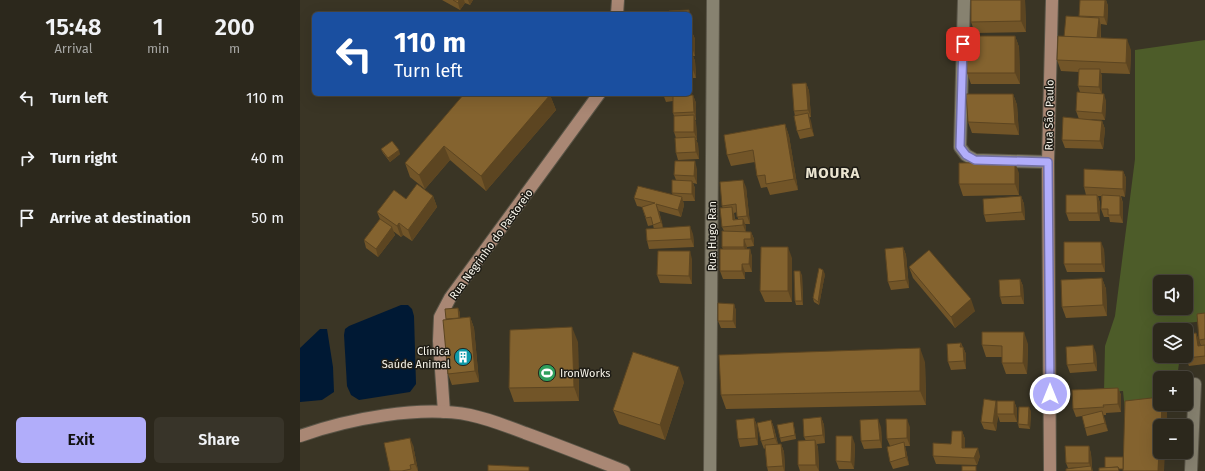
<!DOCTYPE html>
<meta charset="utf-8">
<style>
body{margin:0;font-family:"Fira Sans",sans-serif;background:#383429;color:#f1f3f6;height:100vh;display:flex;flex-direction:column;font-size:15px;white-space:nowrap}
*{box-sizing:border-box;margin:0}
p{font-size:13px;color:#a6a6a3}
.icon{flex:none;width:22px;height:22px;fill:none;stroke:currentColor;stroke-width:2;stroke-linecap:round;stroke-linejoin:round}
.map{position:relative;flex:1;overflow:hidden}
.drawer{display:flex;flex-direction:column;background:#2c281c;width:300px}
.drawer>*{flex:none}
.top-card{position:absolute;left:12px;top:12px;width:380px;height:84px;border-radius:6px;box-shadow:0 4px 16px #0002,0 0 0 1px #48443b;background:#1a4fa0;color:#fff;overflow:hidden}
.buttons{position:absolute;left:853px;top:275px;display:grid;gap:8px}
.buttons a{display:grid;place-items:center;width:40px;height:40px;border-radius:6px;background:#2c281c;box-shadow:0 4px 16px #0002,0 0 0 1px #48443b;font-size:20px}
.pin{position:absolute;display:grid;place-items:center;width:34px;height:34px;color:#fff;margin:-17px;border-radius:8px;box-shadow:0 2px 6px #0006}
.me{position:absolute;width:44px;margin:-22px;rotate:0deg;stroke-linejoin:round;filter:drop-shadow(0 0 3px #0008)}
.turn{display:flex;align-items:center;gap:14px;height:84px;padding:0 16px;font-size:18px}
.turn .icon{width:52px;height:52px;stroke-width:2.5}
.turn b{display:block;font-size:28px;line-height:34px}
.eta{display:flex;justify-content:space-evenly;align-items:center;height:68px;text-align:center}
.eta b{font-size:24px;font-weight:600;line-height:28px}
.action{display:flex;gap:8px;margin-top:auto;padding:8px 16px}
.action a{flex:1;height:46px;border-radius:6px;background:#b1adfa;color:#111;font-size:16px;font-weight:600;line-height:46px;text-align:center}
.action a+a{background:#383429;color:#f1f3f6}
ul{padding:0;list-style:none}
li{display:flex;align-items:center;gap:12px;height:60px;padding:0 16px}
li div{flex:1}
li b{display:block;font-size:15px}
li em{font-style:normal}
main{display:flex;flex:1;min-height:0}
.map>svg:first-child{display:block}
.green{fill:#4d5c29;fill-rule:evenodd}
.water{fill:#001934}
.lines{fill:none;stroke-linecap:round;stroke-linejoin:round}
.street-casing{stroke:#595446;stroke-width:14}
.secondary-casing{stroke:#595446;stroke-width:14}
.street{stroke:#878270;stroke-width:12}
.secondary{stroke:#a98774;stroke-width:12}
.wall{fill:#725528;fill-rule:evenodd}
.shaded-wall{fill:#5c4521}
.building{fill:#84632f;stroke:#5c4521}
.route-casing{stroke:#7370a2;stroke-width:10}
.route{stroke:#b1adfa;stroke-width:7}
.labels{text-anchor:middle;stroke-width:3;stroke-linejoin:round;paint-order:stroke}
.street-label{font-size:11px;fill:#f7f4ea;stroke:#1f1d16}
.poi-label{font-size:11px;fill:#f7f4ea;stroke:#1f1d16;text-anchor:end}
.district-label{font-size:15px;font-weight:bold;letter-spacing:1px;fill:#eae4d0;stroke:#1f1d16}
</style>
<main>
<section class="drawer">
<div class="eta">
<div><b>15:48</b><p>Arrival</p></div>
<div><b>1</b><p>min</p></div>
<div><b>200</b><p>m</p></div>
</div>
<ul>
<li><svg class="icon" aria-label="left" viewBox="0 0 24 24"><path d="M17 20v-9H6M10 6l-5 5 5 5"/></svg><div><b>Turn left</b></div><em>110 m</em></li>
<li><svg class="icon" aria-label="right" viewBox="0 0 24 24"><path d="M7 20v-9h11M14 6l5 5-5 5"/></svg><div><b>Turn right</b></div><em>40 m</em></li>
<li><svg class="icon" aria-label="arrive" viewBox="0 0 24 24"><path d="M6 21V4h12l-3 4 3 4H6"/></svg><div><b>Arrive at destination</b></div><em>50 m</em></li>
</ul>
<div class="action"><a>Exit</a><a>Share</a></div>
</section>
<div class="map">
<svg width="905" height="471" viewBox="0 0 905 471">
<rect width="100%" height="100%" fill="#3a3525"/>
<!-- green -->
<path class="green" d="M905,40V321L886,323L885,330H860V356H880L877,378H860V404H872V406L825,411L823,391L804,392L805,346L815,316L835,159V50ZM860,282H886V308H860Z"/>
<!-- water -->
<g class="water">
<polygon points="101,305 108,305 112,309 114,316 116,384 110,392 59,400 51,395 47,386 44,335 45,329 49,326"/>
<polygon points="20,329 27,329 33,367 34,392 22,400 0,402 0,348"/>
</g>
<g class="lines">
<defs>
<g id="street">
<polyline points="664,0 660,147 666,155 675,160 748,162"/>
<polyline points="410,471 413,0"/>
<polyline points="891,471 895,384"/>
</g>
<g id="secondary">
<polyline points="317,14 318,0"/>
<polyline points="144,412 139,341 140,317 150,298 299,94"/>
<path d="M0,436C48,419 120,405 170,415C189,419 207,426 225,433C258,445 291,458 324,471"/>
<polyline points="750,471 748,162 752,0"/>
</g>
</defs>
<!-- street casing -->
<use href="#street" class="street-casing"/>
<!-- secondary casing -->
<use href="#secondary" class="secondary-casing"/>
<!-- street -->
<use href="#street" class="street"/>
<!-- secondary -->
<use href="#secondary" class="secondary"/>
</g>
<!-- wall -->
<g class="wall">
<polygon points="142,0 173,0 170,5 165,3 160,10"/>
<polygon points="671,0 725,0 726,32 675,33 671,22"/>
<polygon points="780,0 806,0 808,6 807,25 801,24 801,38 831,50 830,74 801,73 802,77 802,94 806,101 805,120 782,119 802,121 805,129 803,149 765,148 762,140 779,119 776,111 780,92 778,86 779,72 761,71 757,60 780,17"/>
<polygon points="389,10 392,18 392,32 395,39 395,56 393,56 395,61 396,78 390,78 390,14"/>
<polygon points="715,36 719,47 720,84 671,84 667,73"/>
<polygon points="506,83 509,91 511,117 509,117 514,136 500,139 497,131 495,116 494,111"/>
<polygon points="363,94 390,94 390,96 393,95 396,103 396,120 395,120 396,123 397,140 396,140 398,144 399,159 378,160 376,153 376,138 374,132 374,116 373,113 373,101 366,102"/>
<polygon points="713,94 717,105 719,135 672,133 668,122"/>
<polygon points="250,95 256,110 186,191 150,160 125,189 110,177 105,163"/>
<polygon points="485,124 489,136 498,190 470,195 467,187 461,188 457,176 455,162 431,166 427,155"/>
<polygon points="81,149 100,154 90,162 83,153"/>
<polygon points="397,169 397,184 393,183 395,188 395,201 383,201 384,205 381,217 359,211 363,228 393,234 394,247 349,249 347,241 354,229 353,225 348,226 342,207 337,206 334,198 373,195 372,193 376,180 374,175"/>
<polygon points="823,171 826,178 825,197 821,196 823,203 823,223 810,222 809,217 804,217 801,209 801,196 798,196 800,203 800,221 769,221 766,213 786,195 784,187"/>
<polygon points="719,173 719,195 663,196 659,184"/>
<path d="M446,187L450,224H445L446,232H451L454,239V246L447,247V249H450L452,257V272H445V279H423L420,271L423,249L422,247L424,231L422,227L423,208L422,206ZM437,212L438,219H435L434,213Z"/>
<polygon points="133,196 137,207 112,241 103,235 101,237 93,231 95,235 78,257 66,248 64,240 80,219 77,212"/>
<polygon points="721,196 724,204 725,220 686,222 684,215"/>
<polygon points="603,247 606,255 609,288 591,290 588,282"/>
<polygon points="804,249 805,272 767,272 764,264"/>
<polygon points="492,258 492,302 465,302 460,291"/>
<polygon points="392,259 392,284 360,283 357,275"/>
<polygon points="609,267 675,311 655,328 613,278"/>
<polygon points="525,274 519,305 514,302 513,298"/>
<polygon points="502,275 503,305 496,305 495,301"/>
<polygon points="802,278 806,289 807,316 766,318 762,307"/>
<polygon points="720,279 723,286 724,304 702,304 700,297"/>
<polygon points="434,304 436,311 436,328 421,328 418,321"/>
<polygon points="160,312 160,318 170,317 174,328 179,382 152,385 148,374 146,319"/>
<polygon points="905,313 905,364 889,366 886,358 896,333 899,341 900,346 901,346 899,340"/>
<polygon points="278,342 279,401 214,402 209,388"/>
<polygon points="661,343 666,354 666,369 651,370 648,362"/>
<polygon points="728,344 727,374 706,374 702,363 702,357 686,357 682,345"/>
<polygon points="796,353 797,371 770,373 767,365"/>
<polygon points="625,362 626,405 426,409 421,395"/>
<polygon points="384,382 365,440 319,424 313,410"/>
<polygon points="818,388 821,395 821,412 806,413 806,415 803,415 808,431 787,436 782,416 776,417 773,409"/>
<polygon points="714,401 717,409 717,422 700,422 698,416 696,431 684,429 681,422 697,402"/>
<polygon points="731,411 730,429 719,428 718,424"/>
<polygon points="521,417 524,425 525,443 517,444 518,448 519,471 500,471 498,465 506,441 504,437"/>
<polygon points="454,418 457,426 458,445 440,447 438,439"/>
<polygon points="471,420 474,428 478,444 481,444 484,452 485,471 468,471 467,467 465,448 464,449 461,441"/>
<polygon points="493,422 494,426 496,439 481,442 480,438"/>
<polygon points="581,427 582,448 564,449 561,441"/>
<polygon points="610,427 610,446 605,446 606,450 609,465 593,469 590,462 590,446 587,439"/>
<polygon points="662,431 665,439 665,448 680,456 677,465 636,464 633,456 651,444"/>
<polygon points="555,444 554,469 539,469 536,461"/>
<polygon points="113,445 118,471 90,471"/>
<polygon points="789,446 791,454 792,467 768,468 766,463"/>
</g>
<!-- shaded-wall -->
<g class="shaded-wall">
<polygon points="159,0 164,0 165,3 160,10 158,3"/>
<polygon points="168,0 173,0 170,5"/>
<polygon points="721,0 725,0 726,32 721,21"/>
<polygon points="805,0 806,0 808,6 807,25 804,17"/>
<polygon points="389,10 392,18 392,32 395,39 395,56 392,48 392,33 390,28 390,14 389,14"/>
<polygon points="799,18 801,26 800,46 797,39"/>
<polygon points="715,36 719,47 720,84 715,73"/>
<polygon points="827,39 831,50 830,74 826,63"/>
<polygon points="392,53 395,61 396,78 393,70"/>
<polygon points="800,69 802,77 802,95 799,87"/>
<polygon points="506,83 509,91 511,117 508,110"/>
<polygon points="713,94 717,105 719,135 715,124"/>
<polygon points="804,94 806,101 805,120 802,113"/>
<polygon points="250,95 256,110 186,191 181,176"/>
<polygon points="393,95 396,103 396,120 394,112"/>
<polygon points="508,113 511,121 514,136 511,128"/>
<polygon points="394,115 396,123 397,140 394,132"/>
<polygon points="802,121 805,129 803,149 800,141"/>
<polygon points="485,124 489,136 498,190 494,179"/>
<polygon points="395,137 398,144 399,159 396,152"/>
<polygon points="144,146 150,160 125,189 119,175"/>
<polygon points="99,150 100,154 90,162 88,158"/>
<polygon points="395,161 397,169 397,184 394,176"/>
<polygon points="715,162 719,173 719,195 715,184"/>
<polygon points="823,171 826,178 825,197 823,189"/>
<polygon points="443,180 446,187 450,224 447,216"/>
<polygon points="392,181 395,188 395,201 392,194"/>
<polygon points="797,195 800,203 800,221 798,213"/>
<polygon points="133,196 137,207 112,241 108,230"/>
<polygon points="721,196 724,204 725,220 722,212"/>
<polygon points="820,196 823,203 823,223 820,215"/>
<polygon points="382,197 384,205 381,217 378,210"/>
<polygon points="356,204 359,211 364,230 361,222"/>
<polygon points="432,207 434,215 436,227 433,220"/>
<polygon points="443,219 446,226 446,233 443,225"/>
<polygon points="99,223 103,235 101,237 97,226"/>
<polygon points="390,226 393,234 394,247 391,239"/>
<polygon points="92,227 95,235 78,257 76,249"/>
<polygon points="451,232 454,239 454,246 451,239"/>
<polygon points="444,239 447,247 447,254 444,247"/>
<polygon points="801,242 804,249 805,272 802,264"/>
<polygon points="488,247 492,258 492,302 488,291"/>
<polygon points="603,247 606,255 609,288 606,280"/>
<polygon points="450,249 452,257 452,272 449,264"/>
<polygon points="390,251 392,259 392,284 389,276"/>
<polygon points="442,264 445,272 445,279 442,271"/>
<polygon points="523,270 525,274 519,305 518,302"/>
<polygon points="500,271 502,275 503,305 502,301"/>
<polygon points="802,278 806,289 807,316 803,305"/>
<polygon points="720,279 723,286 724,304 721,296"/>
<polygon points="671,299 675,311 655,328 651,317"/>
<polygon points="434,304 436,311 436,328 433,321"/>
<polygon points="158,308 160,312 160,325 159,321"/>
<polygon points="170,317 174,328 179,382 175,371"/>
<polygon points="272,327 278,342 279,401 274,387"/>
<polygon points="724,332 728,344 727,374 723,363"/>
<polygon points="896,333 899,341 901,354 898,346"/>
<polygon points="661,343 663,351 663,347 666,354 666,369 664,361 660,347"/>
<polygon points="793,345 796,353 797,371 794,363"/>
<polygon points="620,348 625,362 626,405 620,391"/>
<polygon points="379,367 384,382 365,440 360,425"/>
<polygon points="818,388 821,395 821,412 818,404"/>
<polygon points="696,401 699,409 697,414 698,416 696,431 693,423"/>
<polygon points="714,401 717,409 717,422 714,414"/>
<polygon points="862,404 865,404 867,411 867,426 861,426"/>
<polygon points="729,407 731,411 730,429 728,425"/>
<polygon points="802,411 805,419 808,431 805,423"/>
<polygon points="521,417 524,425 525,443 523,435"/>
<polygon points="454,418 457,426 458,445 456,438"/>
<polygon points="578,419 581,427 582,448 580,440"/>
<polygon points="607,419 610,427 610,446 607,438"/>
<polygon points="471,420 474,428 478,446 475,438"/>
<polygon points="662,431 665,439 665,455 662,448"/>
<polygon points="860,435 860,452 865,452 864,471 858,471"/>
<polygon points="552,436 555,444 554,469 551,462"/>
<polygon points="110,438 113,445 118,471 115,464"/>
<polygon points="515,440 518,448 519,471 516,465"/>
<polygon points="604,442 606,450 609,465 606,457"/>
<polygon points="481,444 484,452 485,471 484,471 483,466"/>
<polygon points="789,446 791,454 792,467 793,471 792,471 789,463"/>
<polygon points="678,448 680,456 677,465 674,458"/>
</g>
<!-- building -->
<g class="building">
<polygon points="153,0 159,0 158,3"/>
<polygon points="671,0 721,0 721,21 671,22"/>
<polygon points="780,0 805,0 804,17 779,16"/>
<polygon points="389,10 389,14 369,14 369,11"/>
<polygon points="766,16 799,18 797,38 764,37"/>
<rect x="390" y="31" width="2" height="17"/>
<polygon points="666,36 715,36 715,73 667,73"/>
<polygon points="758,36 827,39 826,63 757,60"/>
<polygon points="390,53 392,53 393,70 390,70"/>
<polygon points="779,69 800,69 799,87 778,86"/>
<polygon points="506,83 508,110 494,111 492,84"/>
<polygon points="777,92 804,94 802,113 776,111"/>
<polygon points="164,94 249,94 250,95 181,176 144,146 119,175 105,163"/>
<polygon points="666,94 713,94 715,124 668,122"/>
<polygon points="393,95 394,112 373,113 373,96"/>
<polygon points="508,113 511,128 497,131 494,116"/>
<polygon points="394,115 394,132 374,132 374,116"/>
<polygon points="763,117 802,121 800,141 762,140"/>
<polygon points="485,124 494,179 466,184 465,175 457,176 453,150 427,155 424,135"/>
<polygon points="395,137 396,152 376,153 375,138"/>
<polygon points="92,141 99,150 88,158 81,149"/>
<polygon points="375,161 395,161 394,176 374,175"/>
<polygon points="715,162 715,184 659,184 659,163"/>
<polygon points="784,169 823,171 823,189 784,187"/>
<polygon points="372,180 392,181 392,194 372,193"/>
<polygon points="443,180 447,216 437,217 436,204 422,206 420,182"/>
<polygon points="117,184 133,196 108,230 99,223 97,226 77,212 94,190 106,199"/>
<polygon points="338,186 382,197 378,210 356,204 361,222 353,225 351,217 346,218 342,207 355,203 334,198"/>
<polygon points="766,195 797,195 798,213 766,213"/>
<polygon points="802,195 820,196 820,215 808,215 808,209 801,209"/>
<polygon points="721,196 722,212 684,215 683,199"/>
<polygon points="432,207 433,220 443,219 443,225 422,227 420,208"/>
<polygon points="80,219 92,227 76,249 64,240"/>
<polygon points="390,226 391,239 347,241 346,229"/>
<polygon points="422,231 451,232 451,239 444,239 444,247 422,247"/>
<polygon points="764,242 801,242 802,264 764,264"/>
<polygon points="461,247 488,247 488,291 460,291"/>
<polygon points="603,247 606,280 588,282 585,249"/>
<polygon points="420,249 450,249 449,264 442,264 442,271 420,271"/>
<polygon points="629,250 671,299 651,317 609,267"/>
<polygon points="358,251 390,251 389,276 357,275"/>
<polygon points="519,268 523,270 518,302 513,298"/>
<polygon points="494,271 500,271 502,301 495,301"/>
<polygon points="802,278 803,305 762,307 761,280"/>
<polygon points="720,279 721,296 700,297 699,280"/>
<polygon points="418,303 434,304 433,321 418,321"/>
<polygon points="158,308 159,318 146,319 145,309"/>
<polygon points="905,313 905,339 899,340 897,314"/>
<polygon points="170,317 175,371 148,374 143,320"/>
<polygon points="272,327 274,387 209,388 210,330"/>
<polygon points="682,332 724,332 723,363 702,363 702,346 682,345"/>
<polygon points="896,333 898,346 905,345 905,356 886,358 886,334"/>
<polygon points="661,343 660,347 663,347 664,361 648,362 647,344"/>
<polygon points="793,345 794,363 767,365 766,347"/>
<polygon points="620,348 620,391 421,395 419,355"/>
<polygon points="333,352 379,367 360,425 313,410"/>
<polygon points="818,388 818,404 803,405 804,407 773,409 772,390"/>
<polygon points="860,397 860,404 862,404 861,426 860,426 858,471 823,471 825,401"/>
<polygon points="684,399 696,401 693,423 681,422"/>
<rect x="697" y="401" width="17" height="13"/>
<polygon points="719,407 729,407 728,425 718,424"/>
<polygon points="802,411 805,423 785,428 782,416"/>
<polygon points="521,417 523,435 504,437 503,419"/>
<polygon points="454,418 456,438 438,439 436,420"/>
<polygon points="578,419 580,440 561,441 560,420"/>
<polygon points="586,419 607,419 607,438 587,439"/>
<polygon points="471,420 475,438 461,441 457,423"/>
<polygon points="493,422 495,435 480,438 477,425"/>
<polygon points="652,431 662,431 662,448 678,448 674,458 633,456 633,443 651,444"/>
<polygon points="536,436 552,436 551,462 536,461"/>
<polygon points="110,438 115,464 110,465 111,469 102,471 90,471 84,443"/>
<polygon points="515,440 516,465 498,465 498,441"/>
<polygon points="604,442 606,457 590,462 587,447"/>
<polygon points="481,444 483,466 467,467 465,445"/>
<polygon points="765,446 789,446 789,463 766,463"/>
<polygon points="805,457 823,457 823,469 819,469 818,467 805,468"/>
<polygon points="188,465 229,467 229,471 188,471"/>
<rect x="662" y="466" width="14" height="5"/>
<polygon points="791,466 792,471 766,471 766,469"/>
<polygon points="818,467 819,471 799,471 799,468"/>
</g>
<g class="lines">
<defs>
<polyline id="route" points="663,44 660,147 666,155 675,160 748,162 750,394"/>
</defs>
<!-- route casing -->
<use href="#route" class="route-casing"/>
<!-- route -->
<use href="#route" class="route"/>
</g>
<!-- icons -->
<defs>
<symbol id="building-disc" viewBox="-11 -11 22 22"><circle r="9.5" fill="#0f9aa8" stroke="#1f1d16"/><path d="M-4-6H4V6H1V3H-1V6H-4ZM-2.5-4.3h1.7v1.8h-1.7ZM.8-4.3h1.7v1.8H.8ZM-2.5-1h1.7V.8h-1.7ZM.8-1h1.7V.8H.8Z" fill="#fff"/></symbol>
<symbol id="stadium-disc" viewBox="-11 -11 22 22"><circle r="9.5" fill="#2e9e5b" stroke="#1f1d16"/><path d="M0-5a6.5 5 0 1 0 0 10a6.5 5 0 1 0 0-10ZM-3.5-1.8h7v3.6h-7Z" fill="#fff"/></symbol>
</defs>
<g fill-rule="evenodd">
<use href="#building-disc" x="153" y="347" width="20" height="20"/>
<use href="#stadium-disc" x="237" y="363" width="20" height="20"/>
</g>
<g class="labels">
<!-- street labels -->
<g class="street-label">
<text transform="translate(749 115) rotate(-89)" y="4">Rua São Paulo</text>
<text transform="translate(412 236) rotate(-90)" y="4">Rua Hugo Ran</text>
<text transform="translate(191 244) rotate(-54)" y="4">Rua Negrinho do Pastoreio</text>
</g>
<!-- poi labels -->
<g class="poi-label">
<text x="150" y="355">Clínica<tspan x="150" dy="13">Saúde Animal</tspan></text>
<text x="260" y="377" text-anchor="start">IronWorks</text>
</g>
<!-- district labels -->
<g class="district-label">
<text x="533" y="178">MOURA</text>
</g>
</g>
</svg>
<div class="buttons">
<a><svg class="icon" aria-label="sound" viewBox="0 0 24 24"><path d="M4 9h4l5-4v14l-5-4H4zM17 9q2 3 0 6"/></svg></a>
<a><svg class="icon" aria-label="layers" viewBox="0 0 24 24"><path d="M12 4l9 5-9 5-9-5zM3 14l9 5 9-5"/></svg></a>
<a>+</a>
<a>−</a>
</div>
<div class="pin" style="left:663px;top:44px;background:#d93025"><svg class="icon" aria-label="arrive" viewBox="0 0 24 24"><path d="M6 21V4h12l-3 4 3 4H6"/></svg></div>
<svg class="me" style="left:750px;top:394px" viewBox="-20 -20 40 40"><circle r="17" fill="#b1adfa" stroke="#fff" stroke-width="3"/><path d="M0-11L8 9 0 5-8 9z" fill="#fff"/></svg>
<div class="top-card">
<div class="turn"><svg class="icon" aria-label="left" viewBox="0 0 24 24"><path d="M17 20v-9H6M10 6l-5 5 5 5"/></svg><div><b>110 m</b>Turn left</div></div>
</div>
</div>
</main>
